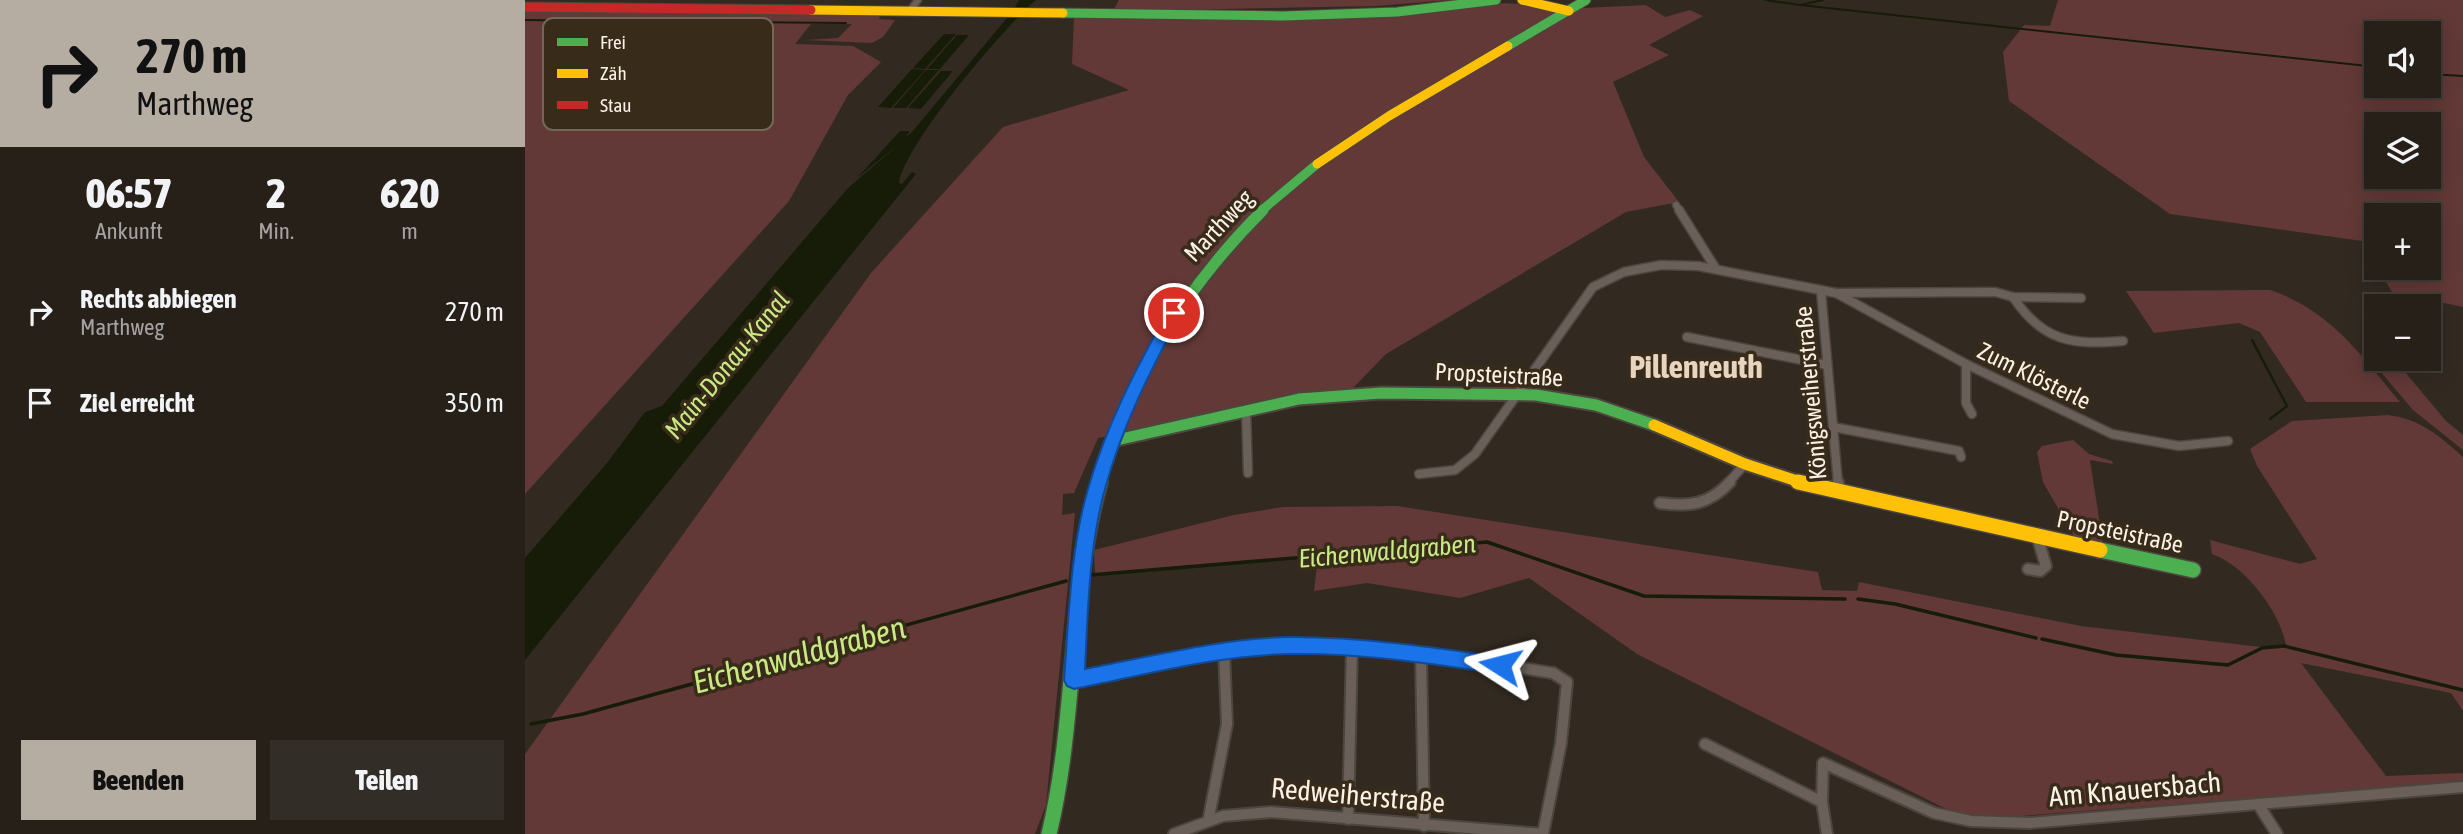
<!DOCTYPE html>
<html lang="de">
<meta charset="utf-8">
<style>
body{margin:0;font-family:"Asap Condensed",sans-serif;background:#322d26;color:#f1f3f6;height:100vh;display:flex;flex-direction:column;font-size:26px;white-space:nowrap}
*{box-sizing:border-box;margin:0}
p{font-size:23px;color:#a4a3a2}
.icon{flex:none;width:38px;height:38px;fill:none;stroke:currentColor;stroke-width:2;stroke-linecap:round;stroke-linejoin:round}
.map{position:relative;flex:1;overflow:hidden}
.details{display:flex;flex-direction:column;background:#262019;width:525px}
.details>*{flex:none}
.banner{background:#b5aca2;color:#111;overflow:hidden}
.controls{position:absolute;left:1839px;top:21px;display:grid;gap:14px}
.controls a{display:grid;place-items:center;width:77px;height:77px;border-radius:0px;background:#262019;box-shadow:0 4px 18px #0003,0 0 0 2px #423e38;font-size:35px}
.pin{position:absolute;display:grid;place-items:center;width:60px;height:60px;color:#fff;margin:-30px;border:4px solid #fff;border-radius:50%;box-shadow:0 2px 7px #0007}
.me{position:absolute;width:77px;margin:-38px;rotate:279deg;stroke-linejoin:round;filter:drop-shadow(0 0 5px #0008)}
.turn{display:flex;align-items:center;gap:24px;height:147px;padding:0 21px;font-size:32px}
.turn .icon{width:91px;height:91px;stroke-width:2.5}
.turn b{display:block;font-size:49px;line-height:60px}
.eta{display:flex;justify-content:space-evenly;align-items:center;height:119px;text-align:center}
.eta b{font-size:42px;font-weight:800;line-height:49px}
.button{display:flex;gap:14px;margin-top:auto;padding:14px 21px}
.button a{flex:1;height:80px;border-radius:0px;background:#b5aca2;color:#111;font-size:28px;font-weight:800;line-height:80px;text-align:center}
.button a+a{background:#322d26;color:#f1f3f6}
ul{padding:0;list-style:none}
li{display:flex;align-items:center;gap:21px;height:91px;padding:0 21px}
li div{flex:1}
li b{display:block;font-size:26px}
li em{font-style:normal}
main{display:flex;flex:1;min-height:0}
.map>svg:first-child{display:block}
.green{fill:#623937;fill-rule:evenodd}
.water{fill:#171c08}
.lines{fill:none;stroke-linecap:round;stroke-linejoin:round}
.stream-far2{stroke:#171c08;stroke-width:2}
.stream-far1{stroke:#171c08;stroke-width:2.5}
.stream{stroke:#171c08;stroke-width:3.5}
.street-far2-casing{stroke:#4c463e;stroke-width:9}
.street-far1-casing{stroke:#4c463e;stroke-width:11}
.street-casing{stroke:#4c463e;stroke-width:14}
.fast-far2-casing{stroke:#4c463e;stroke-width:11}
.fast-far1-casing{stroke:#4c463e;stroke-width:15}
.fast-casing{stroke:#4c463e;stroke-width:18}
.slow-far2-casing{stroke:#4c463e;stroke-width:11}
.slow-far1-casing{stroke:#4c463e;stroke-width:15}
.slow-casing{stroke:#4c463e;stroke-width:18}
.jam-casing{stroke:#4c463e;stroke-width:11}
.street-far2{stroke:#6a6059;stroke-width:6}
.street-far1{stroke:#6a6059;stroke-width:8}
.street{stroke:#6a6059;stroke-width:10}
.fast-far2{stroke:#4caf50;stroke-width:9}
.fast-far1{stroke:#4caf50;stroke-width:11}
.fast{stroke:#4caf50;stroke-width:15}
.slow-far2{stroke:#ffc107;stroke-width:9}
.slow-far1{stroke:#ffc107;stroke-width:11}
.slow{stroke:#ffc107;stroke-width:15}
.jam{stroke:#c62828;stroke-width:9}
.route{fill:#1a73e8;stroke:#114b97;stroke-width:2}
.labels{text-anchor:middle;stroke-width:7;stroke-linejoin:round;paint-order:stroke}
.street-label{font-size:24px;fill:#fbf2e7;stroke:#392b1a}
.water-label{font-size:26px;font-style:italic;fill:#c8ea83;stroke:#392b1a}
.near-street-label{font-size:28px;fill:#fbf2e7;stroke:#392b1a}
.district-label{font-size:32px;font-weight:bold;fill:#e8d5c0;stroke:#392b1a}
.near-water-label{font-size:32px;font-style:italic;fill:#c8ea83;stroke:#392b1a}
.key{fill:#392b1a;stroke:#736758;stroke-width:2}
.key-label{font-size:19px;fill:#fbf2e7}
</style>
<main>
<section class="details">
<div class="banner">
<div class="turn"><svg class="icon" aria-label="right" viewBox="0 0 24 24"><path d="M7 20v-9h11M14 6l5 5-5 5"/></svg><div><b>270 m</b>Marthweg</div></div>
</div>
<div class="eta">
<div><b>06:57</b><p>Ankunft</p></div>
<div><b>2</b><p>Min.</p></div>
<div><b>620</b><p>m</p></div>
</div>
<ul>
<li><svg class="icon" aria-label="right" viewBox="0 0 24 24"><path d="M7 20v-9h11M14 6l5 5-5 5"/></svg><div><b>Rechts abbiegen</b><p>Marthweg</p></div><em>270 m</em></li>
<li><svg class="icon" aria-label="arrive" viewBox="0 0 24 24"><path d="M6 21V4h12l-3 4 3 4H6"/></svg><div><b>Ziel erreicht</b></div><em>350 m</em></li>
</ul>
<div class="button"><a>Beenden</a><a>Teilen</a></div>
</section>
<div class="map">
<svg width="1938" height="834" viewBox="0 0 1938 834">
<rect width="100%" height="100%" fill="#322a21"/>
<!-- green -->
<g class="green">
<polygon points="594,0 926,0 851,6 596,11 589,9"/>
<path d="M1533,0H1938V307L1867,292L1853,268H1904V215H1852L1851,266L1837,241L1645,214L1484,101L1478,52L1499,25L1525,26ZM1852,33H1904V86H1852ZM1852,124H1904V177H1852Z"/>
<polygon points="972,3 996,4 1017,10 1121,5 1140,17 1165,10 1178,16 1124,45 1144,55 1088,82 1119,157 1154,202 1101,212 861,354 828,388 573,438 549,493 538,494 537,515 550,513 521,805 510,834 0,834 0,754 346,273 478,127 604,90 547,64 549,17 685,19"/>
<polygon points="0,12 356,14 354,19 370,20 358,37 347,43 280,40 313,38 327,24 286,24 270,44 328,46 356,62 323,95 264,201 0,494"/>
<path d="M1745,290C1805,310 1837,356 1875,402H1781L1735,332L1714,323L1629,333L1601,291Z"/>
<polygon points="1848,348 1851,349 1852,359 1869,359 1921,421 1938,435 1938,450 1888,410 1838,351"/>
<path d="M1863,415C1895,419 1915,436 1938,457V711L1926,693L1776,663L1861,776L1938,773V782L1443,820L1112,654L1004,578L935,598L842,583L789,591L793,557L570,575L569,550L709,515L758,507L872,506L1293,572L1297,590L1332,591L1334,582L1556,626L1736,647L1761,645C1755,612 1720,565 1687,554L1685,540L1775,564L1792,559L1732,466L1725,449L1767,421Z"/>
<polygon points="1548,440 1564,454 1587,461 1588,464 1565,460 1578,544 1550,538 1518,482 1512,452 1517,446"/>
</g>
<!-- water -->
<g class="water">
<path d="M494,0H511C479,27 380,144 374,183L377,184L387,172L391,174L0,660V558L82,463L120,412L137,406L323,188L379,140L332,178L375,131H385L380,138L387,132L487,12Z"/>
<polygon points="419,34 431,34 400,69 388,68"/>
<polygon points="432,35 444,35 415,69 402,69"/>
<polygon points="387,69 400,70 366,108 353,107"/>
<polygon points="401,70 414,70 381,108 368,108"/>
<polygon points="416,71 428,71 396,109 383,108"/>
</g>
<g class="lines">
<!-- stream-far2 -->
<g class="stream-far2">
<polyline points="1240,0 1275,5 1298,0"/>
<polyline points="1275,5 1852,67"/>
<polyline points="0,20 321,23"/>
<polyline points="1904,74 1938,76"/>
</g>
<!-- stream-far1 -->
<polyline class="stream-far1" points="1727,340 1762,406 1745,419"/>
<!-- stream -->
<g class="stream">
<polyline points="565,575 962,542 1119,596 1320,599"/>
<polyline points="1333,599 1370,604 1511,638"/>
<polyline points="1517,639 1591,655 1703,665 1737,648 1759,646 1938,690"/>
<polyline points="6,724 58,714 541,581"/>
</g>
<defs>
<g id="street-far2">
<polyline points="384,12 393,0"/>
<polyline points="1151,205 1155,211"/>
</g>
<g id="street-far1">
<polyline points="1154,210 1191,269"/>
<polyline points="1296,291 1313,483"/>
<polyline points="1311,293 1470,292 1488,297 1556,298"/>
<path d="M1488,297C1518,342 1547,345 1598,341"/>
<polyline points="1162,337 1302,365"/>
<polyline points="1441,364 1441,403 1447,414"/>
<polyline points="721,410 723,473"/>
<polyline points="1308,427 1434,451 1436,457"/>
<polyline points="894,474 930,470 950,454 1068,287 1099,272 1136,265 1173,266 1311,293 1441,364 1587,434 1654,446 1703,441"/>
<polyline points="1203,483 1220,464"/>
</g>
<g id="street">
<polyline points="1313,482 1314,492"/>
<path d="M1135,503C1164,507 1184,505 1205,482"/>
<polyline points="1503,569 1515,571 1521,566 1512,536"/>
<polyline points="896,653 899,826"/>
<path d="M549,680C620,665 691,649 764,646C853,643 941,659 1028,673L1042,682L1036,743L1018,834"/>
<polyline points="1180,744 1297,802"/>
<polyline points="1733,804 1752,834"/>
<polyline points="684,817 702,724 699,651"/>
<polyline points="823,819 827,647"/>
<polyline points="649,834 698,816 746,812 1018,834"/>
<polyline points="1302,834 1297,802 1298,763 1409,813 1446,821 1505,823 1938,787"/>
</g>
<g id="fast-far2">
<polyline points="538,13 758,16 872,12 971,0"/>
<polyline points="983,46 1061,0"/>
<polyline points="736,211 792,164"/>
</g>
<g id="fast-far1">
<polyline points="587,441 774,399 856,393 1011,395 1071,405 1129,425"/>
<path d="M574,483C604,377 660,288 738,210"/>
</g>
<g id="fast">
<polyline points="1575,550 1668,570"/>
<path d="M524,834C552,718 543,596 575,482"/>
</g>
<g id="slow-far2">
<polyline points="997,0 1044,11"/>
<polyline points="286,10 538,13"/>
<polyline points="792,164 864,116 983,46"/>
</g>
<polyline id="slow-far1" points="1129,425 1220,464 1278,483"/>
<polyline id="slow" points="1273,482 1575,550"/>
<polyline id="jam" points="0,7 286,10"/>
</defs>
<!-- street-far2 casing -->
<use href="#street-far2" class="street-far2-casing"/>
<!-- street-far1 casing -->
<use href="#street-far1" class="street-far1-casing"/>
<!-- street casing -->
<use href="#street" class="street-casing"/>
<!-- fast-far2 casing -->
<use href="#fast-far2" class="fast-far2-casing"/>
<!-- fast-far1 casing -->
<use href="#fast-far1" class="fast-far1-casing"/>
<!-- fast casing -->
<use href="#fast" class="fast-casing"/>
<!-- slow-far2 casing -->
<use href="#slow-far2" class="slow-far2-casing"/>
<!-- slow-far1 casing -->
<use href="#slow-far1" class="slow-far1-casing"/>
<!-- slow casing -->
<use href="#slow" class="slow-casing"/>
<!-- jam casing -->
<use href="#jam" class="jam-casing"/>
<!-- street-far2 -->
<use href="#street-far2" class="street-far2"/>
<!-- street-far1 -->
<use href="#street-far1" class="street-far1"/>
<!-- street -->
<use href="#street" class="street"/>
<!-- fast-far2 -->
<use href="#fast-far2" class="fast-far2"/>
<!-- fast-far1 -->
<use href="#fast-far1" class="fast-far1"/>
<!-- fast -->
<use href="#fast" class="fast"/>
<!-- slow-far2 -->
<use href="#slow-far2" class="slow-far2"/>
<!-- slow-far1 -->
<use href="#slow-far1" class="slow-far1"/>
<!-- slow -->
<use href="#slow" class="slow"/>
<!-- jam -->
<use href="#jam" class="jam"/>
</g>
<!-- route -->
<path class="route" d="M649,308L656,313C626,370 597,426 580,489C564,547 563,609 560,669C628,656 697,638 767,637C836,637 907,647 975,657L982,659L985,665L982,671L975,674C907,664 836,653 767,654C694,655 620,675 549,689L542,686L539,680C544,616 545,550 563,489C581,426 610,370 642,313Z"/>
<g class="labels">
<!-- street labels -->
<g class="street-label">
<text transform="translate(694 226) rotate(-47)" y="8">Marthweg</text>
<text transform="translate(974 375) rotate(3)" y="8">Propsteistraße</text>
<text transform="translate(1509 376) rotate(26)" y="8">Zum Klösterle</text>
<text transform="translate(1286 393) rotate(-95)" y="8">Königsweiherstraße</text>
<text transform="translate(1595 532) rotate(12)" y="8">Propsteistraße</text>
</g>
<!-- water labels -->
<g class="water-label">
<text transform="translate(202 365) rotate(-51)" y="9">Main-Donau-Kanal</text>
<text transform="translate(862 551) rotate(-5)" y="9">Eichenwaldgraben</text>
</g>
<!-- near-street labels -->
<g class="near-street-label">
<text transform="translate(1610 789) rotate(-5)" y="10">Am Knauersbach</text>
<text transform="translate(833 795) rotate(5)" y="10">Redweiherstraße</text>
</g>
<!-- district labels -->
<g class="district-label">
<text x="1171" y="378">Pillenreuth</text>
</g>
<!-- near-water labels -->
<g class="near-water-label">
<text transform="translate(274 655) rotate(-15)" y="11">Eichenwaldgraben</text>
</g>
</g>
<!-- legend -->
<rect x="18" y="18" width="230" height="112" rx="10" class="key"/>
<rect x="32" y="38" width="31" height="8" fill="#4caf50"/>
<rect x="32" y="69" width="31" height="9" fill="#ffc107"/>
<rect x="32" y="101" width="31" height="8" fill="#c62828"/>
<g class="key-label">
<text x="75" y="49">Frei</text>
<text x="75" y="80">Zäh</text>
<text x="75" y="112">Stau</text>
</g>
</svg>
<div class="controls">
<a><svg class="icon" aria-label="sound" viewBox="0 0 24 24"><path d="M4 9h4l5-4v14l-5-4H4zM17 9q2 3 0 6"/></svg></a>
<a><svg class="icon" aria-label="layers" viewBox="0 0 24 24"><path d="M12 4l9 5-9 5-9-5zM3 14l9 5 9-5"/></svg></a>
<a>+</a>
<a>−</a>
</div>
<div class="pin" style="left:649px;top:313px;background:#d93025"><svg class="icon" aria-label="arrive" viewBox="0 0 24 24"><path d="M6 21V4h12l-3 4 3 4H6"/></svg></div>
<svg class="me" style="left:975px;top:665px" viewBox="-20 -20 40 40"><path d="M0-17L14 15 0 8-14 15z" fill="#1a73e8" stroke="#fff" stroke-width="4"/></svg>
</div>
</main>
